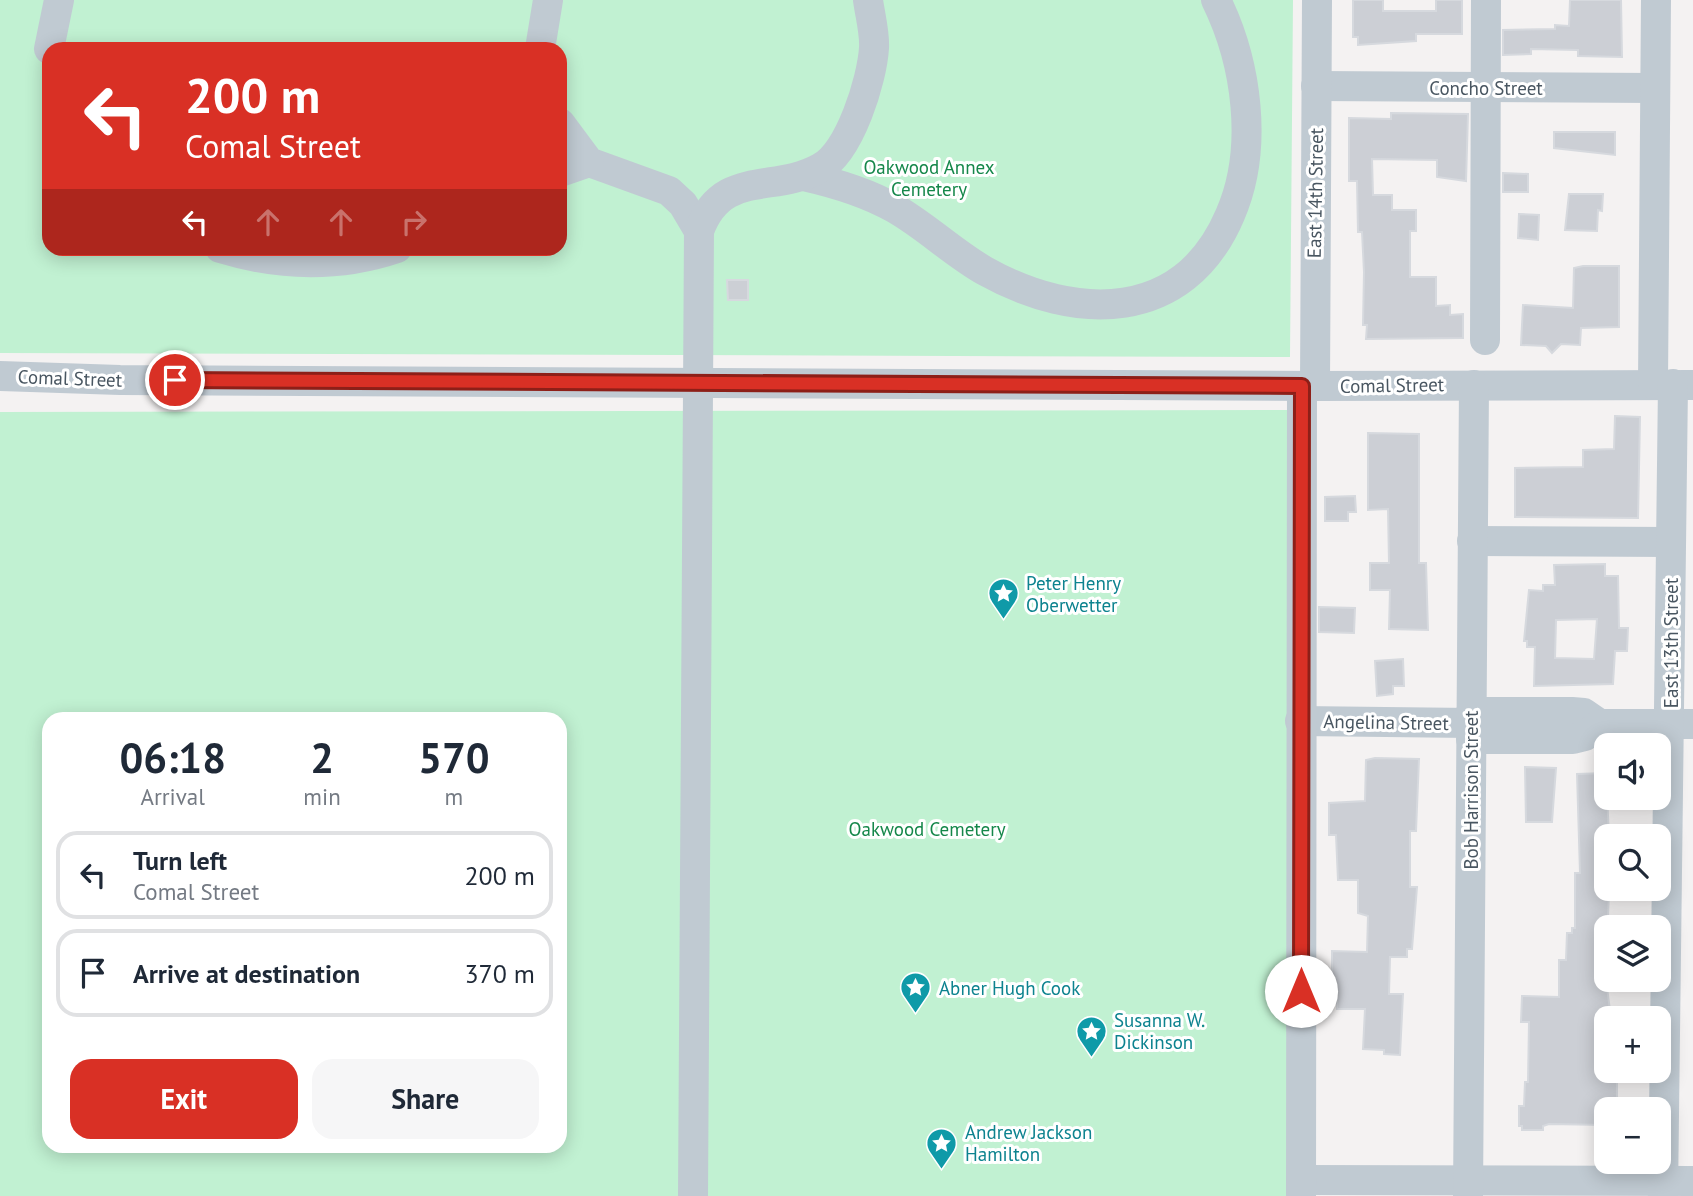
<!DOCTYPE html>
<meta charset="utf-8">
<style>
body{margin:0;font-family:"PT Sans",sans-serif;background:#f6f6f7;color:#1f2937;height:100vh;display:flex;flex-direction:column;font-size:26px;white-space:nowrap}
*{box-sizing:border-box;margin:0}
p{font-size:23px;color:#747a83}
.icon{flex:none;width:38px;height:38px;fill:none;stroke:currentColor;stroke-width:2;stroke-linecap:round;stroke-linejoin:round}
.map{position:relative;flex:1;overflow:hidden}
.drawer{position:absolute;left:42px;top:712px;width:525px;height:441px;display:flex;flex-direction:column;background:#fff;border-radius:21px;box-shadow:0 4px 18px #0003}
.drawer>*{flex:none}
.guide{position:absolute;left:42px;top:42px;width:525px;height:214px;border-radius:21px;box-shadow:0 4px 18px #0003;background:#d93025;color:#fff;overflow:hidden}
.tools{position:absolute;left:1594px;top:733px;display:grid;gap:14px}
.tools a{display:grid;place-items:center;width:77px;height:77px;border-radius:14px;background:#fff;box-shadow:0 4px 18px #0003;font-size:35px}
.pin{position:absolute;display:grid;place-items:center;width:60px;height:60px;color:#fff;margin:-30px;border:4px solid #fff;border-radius:50%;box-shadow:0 2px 7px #0007}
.me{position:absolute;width:77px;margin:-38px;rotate:0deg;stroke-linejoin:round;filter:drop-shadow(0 0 5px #0008)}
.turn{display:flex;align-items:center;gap:24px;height:147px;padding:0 28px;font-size:32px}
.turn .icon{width:91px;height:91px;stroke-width:2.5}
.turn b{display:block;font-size:49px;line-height:60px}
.lanes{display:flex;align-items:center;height:66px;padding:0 28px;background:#0003;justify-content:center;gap:35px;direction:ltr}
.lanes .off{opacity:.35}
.eta{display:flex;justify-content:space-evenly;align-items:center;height:119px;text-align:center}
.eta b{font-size:42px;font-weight:700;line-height:49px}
.cta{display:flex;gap:14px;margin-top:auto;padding:14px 28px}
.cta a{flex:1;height:80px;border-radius:21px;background:#d93025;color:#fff;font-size:28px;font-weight:700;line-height:80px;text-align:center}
.cta a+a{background:#f6f6f7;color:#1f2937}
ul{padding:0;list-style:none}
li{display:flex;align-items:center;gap:21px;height:88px;margin:0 14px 10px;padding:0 14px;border:4px solid #e0e1e3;border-radius:21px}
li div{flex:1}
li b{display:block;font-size:26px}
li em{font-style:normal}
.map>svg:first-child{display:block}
.green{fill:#c1f1d2;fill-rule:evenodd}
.building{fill:#cccfd5;stroke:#d6d9de;stroke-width:2;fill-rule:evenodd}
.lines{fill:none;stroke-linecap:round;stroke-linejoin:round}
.minor{stroke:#c0cad2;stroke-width:30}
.route-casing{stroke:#8d1f18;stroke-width:18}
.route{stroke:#d93025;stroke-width:12}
.labels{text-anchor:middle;stroke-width:6;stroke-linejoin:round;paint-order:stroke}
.street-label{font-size:19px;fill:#495661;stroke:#fff}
.park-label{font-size:19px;fill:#15874a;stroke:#fff}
.culture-label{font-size:19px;fill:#0d838f;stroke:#fff;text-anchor:start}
</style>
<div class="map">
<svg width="1693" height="1196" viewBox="0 0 1693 1196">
<rect width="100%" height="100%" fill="#f4f2f2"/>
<!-- green -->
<g class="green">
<path d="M0,0H1293L1290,357L0,353ZM49,49H560V248H49Z"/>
<path d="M1293,410L1294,1196H0V412ZM49,719H560V1146H49Z"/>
</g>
<!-- building -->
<g class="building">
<polygon points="1353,0 1383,0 1383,11 1436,11 1436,0 1462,0 1462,34 1416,34 1416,41 1358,45 1358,37 1353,37"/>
<polygon points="1570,0 1621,0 1622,57 1578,56 1578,50 1531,49 1531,54 1503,55 1503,30 1555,29 1555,25 1569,26"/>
<polygon points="1391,113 1468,114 1466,181 1437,177 1437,160 1372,159 1373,195 1392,195 1392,210 1416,210 1416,231 1410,231 1410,277 1436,277 1436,306 1450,305 1450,315 1463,314 1463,338 1366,339 1367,325 1363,325 1364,272 1362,232 1358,232 1357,181 1349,181 1349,118 1391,119"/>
<polygon points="1554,132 1615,132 1615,155 1554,148"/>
<polygon points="1503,173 1528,174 1528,192 1503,192"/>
<polygon points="1569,194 1603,194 1602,211 1598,210 1597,231 1565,230"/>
<polygon points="1519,214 1539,215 1538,240 1518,238"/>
<polygon points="1583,266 1619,266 1619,327 1581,328 1580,345 1561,344 1552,353 1546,346 1521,345 1523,305 1573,308 1574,268"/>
<polygon points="727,280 748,280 748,300 728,300"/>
<polygon points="1615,416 1640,417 1638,518 1515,517 1515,468 1583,467 1583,450 1614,449"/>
<polygon points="1368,433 1419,434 1419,563 1426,563 1428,630 1389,629 1390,590 1370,590 1370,563 1389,563 1388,509 1368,510"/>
<polygon points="1355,496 1356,512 1348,512 1348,521 1325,521 1325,497"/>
<path d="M1605,564V576H1618L1619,628H1628L1627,651H1615L1613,684L1534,686L1535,647H1527V641H1524L1529,590L1543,591V585H1555L1554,565ZM1597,619L1594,659L1555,658L1556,620Z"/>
<polygon points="1319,607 1355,608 1354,633 1319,632"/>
<polygon points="1403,659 1404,686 1393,686 1393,694 1377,696 1375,661"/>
<polygon points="1375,758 1419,759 1416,831 1410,831 1410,887 1417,887 1412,949 1407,949 1407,957 1390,957 1389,994 1403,994 1400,1055 1384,1054 1384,1050 1363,1049 1365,1009 1337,1009 1337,997 1319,997 1319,975 1332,975 1332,951 1367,952 1368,916 1358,913 1358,880 1338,880 1336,835 1329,835 1329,803 1365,801 1366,760"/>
<polygon points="1525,767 1556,768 1552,822 1526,822"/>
<polygon points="1606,773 1609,836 1606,836 1606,889 1609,889 1606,980 1611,1018 1606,1018 1606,1071 1612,1071 1612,1082 1617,1082 1617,1110 1606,1110 1606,1125 1549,1124 1543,1126 1543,1130 1522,1130 1522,1126 1519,1126 1519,1106 1524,1106 1525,1082 1528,1082 1529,1022 1521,1022 1522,996 1559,997 1559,960 1566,960 1567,933 1572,933 1572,928 1575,928 1575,873 1580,873 1577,774"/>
</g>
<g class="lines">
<!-- minor -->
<g class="minor">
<polyline points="49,49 59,0"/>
<polyline points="540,49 548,0"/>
<polyline points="1316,86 1655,88"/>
<polyline points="560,123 589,162 669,191 683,204 699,231"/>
<polyline points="560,172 589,162"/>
<path d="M804,176C835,183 866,192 894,208C926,226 953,253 985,271C1076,322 1184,323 1230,215C1259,149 1247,63 1216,0"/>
<path d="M220,248C279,266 338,268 397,248"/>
<polyline points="1485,340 1486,0"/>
<polyline points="0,376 120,380 1315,386 1693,385"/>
<polyline points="1653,384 1656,0"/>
<polyline points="1315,386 1317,0"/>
<polyline points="1472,541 1671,542"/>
<polyline points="1471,712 1572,712 1584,713 1600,724 1693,724"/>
<polyline points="1300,721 1471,723"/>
<polyline points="1471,739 1573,739 1585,736 1600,724"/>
<polyline points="1301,1180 1693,1181"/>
<path d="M693,1196L699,231C722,168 773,194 820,168C850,152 872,80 874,48C875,33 870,15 868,0"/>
<polyline points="1301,1196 1302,386"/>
<polyline points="1468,1196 1474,385"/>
<polyline points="1663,1196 1673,384"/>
</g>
</g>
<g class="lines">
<defs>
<polyline id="route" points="175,380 1302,386 1301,991"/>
</defs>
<!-- route casing -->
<use href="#route" class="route-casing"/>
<!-- route -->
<use href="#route" class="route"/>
</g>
<!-- icons -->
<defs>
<symbol id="sight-pin" viewBox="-11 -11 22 30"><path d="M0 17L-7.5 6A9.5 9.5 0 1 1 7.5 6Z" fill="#0f9aa8" stroke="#fff"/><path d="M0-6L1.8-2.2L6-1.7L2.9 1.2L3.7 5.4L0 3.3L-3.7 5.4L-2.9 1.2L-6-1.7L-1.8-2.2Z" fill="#fff"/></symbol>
</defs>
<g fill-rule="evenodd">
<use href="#sight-pin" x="986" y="576" width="35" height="47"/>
<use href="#sight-pin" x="898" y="970" width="35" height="47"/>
<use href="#sight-pin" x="1074" y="1014" width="35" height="47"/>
<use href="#sight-pin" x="924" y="1126" width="35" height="47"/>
</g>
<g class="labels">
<!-- street labels -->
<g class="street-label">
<text x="1486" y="95">Concho Street</text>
<text transform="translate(1315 193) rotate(-89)" y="7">East 14th Street</text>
<text transform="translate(70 378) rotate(2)" y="7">Comal Street</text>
<text transform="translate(1392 385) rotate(-1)" y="7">Comal Street</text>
<text transform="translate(1671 643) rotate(-90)" y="7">East 13th Street</text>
<text transform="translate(1386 722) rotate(1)" y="7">Angelina Street</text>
<text transform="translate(1471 790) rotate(-90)" y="7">Bob Harrison Street</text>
</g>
<!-- park labels -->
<g class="park-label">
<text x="929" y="174">Oakwood Annex<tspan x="929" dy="22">Cemetery</tspan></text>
<text x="927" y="836">Oakwood Cemetery</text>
</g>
<!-- culture labels -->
<g class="culture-label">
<text x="1026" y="590">Peter Henry<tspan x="1026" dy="22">Oberwetter</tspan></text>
<text x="939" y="995">Abner Hugh Cook</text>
<text x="1114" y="1027">Susanna W.<tspan x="1114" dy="22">Dickinson</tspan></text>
<text x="965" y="1139">Andrew Jackson<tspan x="965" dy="22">Hamilton</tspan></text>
</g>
</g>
</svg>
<div class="tools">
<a><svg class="icon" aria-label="sound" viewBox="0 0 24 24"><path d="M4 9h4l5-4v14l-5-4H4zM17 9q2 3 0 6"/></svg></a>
<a><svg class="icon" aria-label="search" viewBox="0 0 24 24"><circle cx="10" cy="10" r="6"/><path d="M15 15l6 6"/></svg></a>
<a><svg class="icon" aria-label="layers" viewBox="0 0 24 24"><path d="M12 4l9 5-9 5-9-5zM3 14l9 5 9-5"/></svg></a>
<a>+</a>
<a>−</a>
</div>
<div class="pin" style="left:175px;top:380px;background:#d93025"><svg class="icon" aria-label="arrive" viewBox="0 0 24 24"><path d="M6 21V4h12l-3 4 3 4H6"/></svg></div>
<svg class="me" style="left:1301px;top:991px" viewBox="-20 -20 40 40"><circle r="19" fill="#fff"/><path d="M0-13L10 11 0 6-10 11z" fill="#d93025"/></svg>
<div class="guide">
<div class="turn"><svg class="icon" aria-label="left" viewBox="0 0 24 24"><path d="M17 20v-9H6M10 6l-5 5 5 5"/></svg><div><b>200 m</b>Comal Street</div></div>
<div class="lanes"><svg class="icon" aria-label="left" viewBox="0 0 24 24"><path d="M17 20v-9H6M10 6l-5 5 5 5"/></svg><svg class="icon off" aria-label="ahead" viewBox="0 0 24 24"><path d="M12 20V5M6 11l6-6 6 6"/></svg><svg class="icon off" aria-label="ahead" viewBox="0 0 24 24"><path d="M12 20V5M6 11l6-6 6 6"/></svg><svg class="icon off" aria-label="right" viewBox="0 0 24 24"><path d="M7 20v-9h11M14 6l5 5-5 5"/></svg></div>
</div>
<section class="drawer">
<div class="eta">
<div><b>06:18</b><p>Arrival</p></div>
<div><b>2</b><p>min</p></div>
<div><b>570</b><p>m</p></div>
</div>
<ul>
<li><svg class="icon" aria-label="left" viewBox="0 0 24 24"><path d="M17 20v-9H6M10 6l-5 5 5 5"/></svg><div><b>Turn left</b><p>Comal Street</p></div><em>200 m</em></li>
<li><svg class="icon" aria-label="arrive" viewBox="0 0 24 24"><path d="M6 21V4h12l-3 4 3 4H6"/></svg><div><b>Arrive at destination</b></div><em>370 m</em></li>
</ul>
<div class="cta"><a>Exit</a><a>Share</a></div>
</section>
</div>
